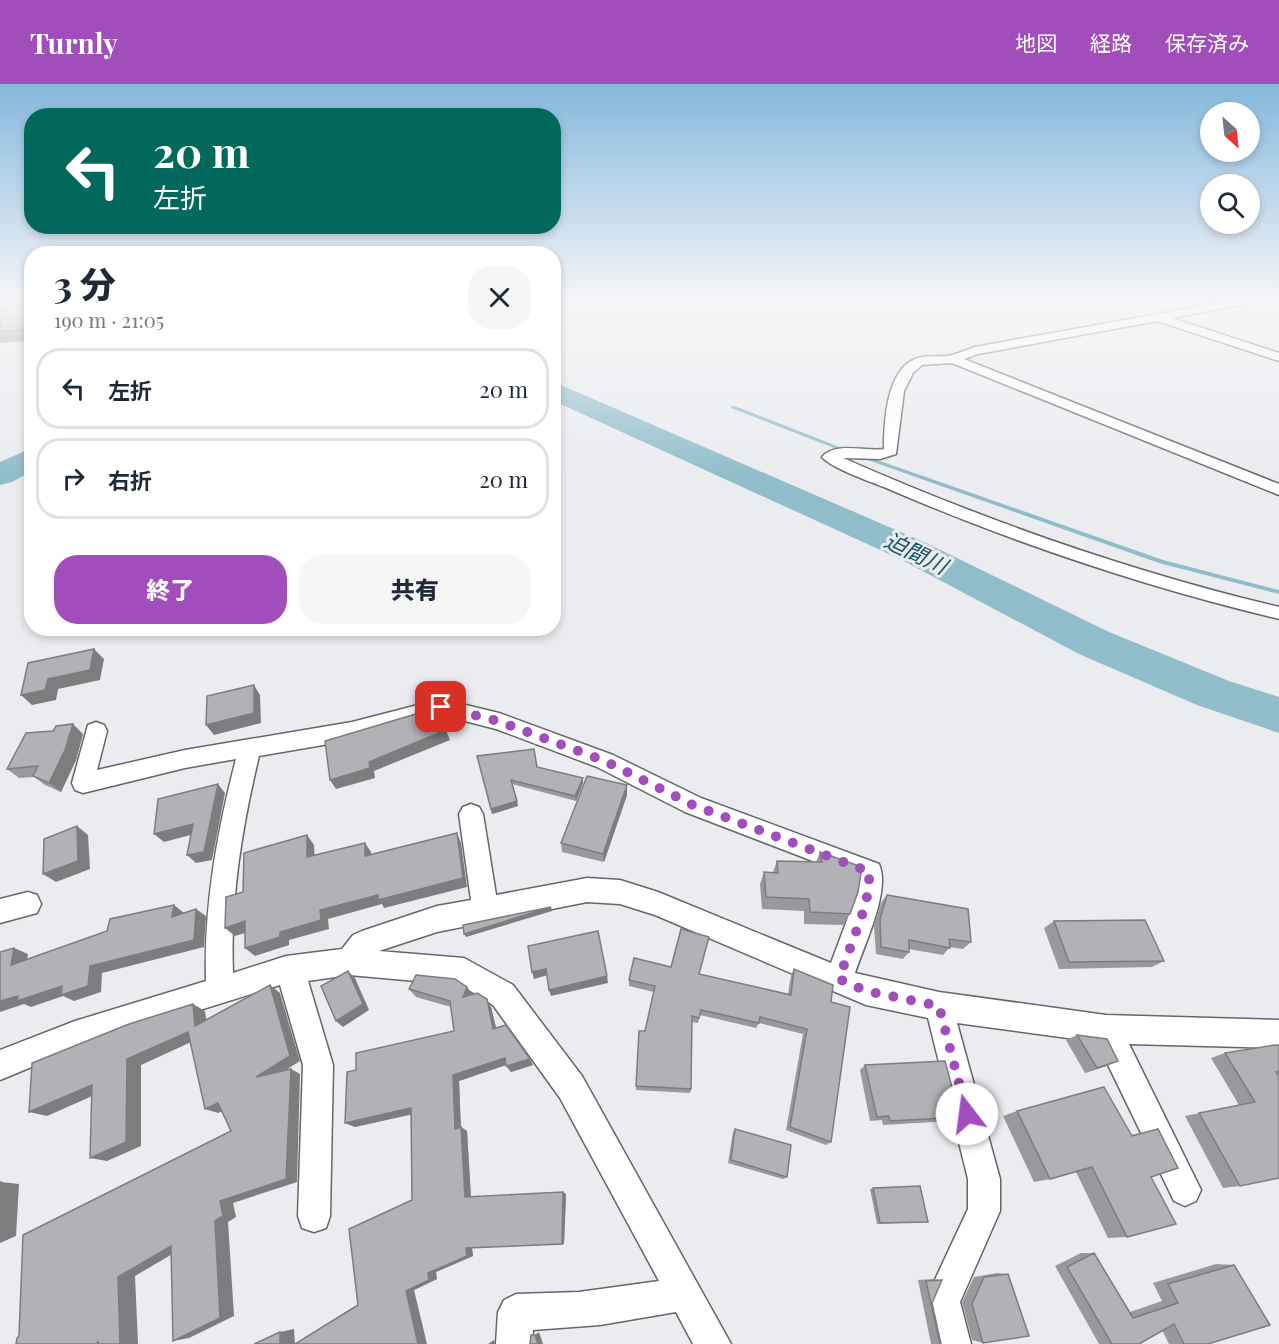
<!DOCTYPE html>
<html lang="ja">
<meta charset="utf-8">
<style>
body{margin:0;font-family:"Playfair Display","Noto Sans JP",serif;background:#f6f6f7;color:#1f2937;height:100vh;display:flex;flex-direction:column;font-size:22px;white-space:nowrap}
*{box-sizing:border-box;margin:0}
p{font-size:20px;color:#747a83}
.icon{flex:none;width:33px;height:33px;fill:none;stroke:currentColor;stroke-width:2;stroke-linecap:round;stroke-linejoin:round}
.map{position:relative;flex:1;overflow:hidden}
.drawer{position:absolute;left:24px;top:162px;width:537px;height:390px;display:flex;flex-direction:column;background:#fff;border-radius:24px;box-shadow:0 3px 9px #0003}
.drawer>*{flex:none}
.top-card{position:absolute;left:24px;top:24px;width:537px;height:126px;border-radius:24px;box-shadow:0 3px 9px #0003;background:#00695c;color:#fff;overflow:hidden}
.needle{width:39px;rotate:153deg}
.fabs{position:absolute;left:1200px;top:18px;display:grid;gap:12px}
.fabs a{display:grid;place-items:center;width:60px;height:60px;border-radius:50%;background:#fff;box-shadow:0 3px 9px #0003;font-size:30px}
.pin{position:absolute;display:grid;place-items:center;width:51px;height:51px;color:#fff;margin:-26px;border-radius:12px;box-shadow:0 3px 9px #0006}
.me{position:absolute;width:66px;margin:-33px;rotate:345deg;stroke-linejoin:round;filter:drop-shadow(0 0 4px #0008)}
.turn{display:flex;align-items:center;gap:21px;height:126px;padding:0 30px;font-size:27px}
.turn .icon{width:78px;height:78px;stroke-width:2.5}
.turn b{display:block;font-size:42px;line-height:51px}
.round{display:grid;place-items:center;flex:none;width:63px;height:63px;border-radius:24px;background:#f6f6f7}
.head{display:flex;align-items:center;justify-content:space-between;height:102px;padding:0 30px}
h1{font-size:36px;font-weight:800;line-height:45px}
.cta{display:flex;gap:12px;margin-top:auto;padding:12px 30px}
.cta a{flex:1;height:69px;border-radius:24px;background:#a24dbc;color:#fff;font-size:24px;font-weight:800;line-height:69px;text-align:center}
.cta a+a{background:#f6f6f7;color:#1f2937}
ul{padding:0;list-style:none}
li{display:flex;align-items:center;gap:18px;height:81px;margin:0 12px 9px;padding:0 18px;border:3px solid #e0e1e3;border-radius:24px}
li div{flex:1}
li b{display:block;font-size:22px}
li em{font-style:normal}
header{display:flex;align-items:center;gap:36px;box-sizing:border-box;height:84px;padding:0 30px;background:#a24dbc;color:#fff}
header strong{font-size:28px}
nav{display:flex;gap:33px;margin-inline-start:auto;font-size:21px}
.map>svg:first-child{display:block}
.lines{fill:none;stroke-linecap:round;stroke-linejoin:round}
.stream{fill:#91bdcb;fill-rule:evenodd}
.river{fill:#91bdcb;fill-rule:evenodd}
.street-casing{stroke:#656668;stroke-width:3}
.street{fill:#fff;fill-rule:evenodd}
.wall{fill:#98999c}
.shaded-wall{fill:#7c7d7f}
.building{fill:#b1b2b5;stroke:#7c7d7f;stroke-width:1.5}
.route{stroke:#a24dbc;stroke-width:10;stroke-dasharray:0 18}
.labels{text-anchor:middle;stroke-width:6;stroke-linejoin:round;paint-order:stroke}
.water-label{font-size:22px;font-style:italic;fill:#195464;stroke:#eaecef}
</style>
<header>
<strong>Turnly</strong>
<nav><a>地図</a><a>経路</a><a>保存済み</a></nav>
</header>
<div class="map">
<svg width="1279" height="1260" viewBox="0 0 1279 1260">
<rect width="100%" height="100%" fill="#eaecef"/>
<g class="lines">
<!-- stream -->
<g class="stream">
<polygon points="731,322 735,322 852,368 847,369 731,324"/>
<polygon points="859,371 863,371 1163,476 1279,506 1279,510 1159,479 859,373"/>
</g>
<!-- river -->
<g class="river">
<polygon points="554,298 926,459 1109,548 1229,597 1279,613 1279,649 1197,621 1079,570 900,475 554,317"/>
<polygon points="32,364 32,387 12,398 0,401 0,378"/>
</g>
<defs>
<g id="street">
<path d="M1230,217H1253L1247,220L1172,234L1279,269V277L1157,237L978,270L964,275L1279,400V411L952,279L922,281L913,289L904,307L896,370L880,375L843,374C984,436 1128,487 1279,523V535C1146,503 1017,460 891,406C875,399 832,385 822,373C836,357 865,368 884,365C884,339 886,287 915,275C924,271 938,273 948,272C957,270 966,266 975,263Z"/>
<path d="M441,615L499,629L613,671L701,714L879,780C891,807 864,861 855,889L939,908L1106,931L1279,936V964L1129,960L1201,1106L1196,1117L1185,1122L1174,1117L1097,958L957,939L1000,1095V1127L960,1218L971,1260H935L925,1217L968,1125V1095L928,934L866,921L655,831L620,820L587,818L437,848L379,867L464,874L513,901L582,992L731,1260H693L676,1228L600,1241L533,1246L532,1260H496L498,1228L504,1216L516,1210L579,1208L659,1197L560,1014L493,921L461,901L349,891L308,897L333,981L330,1132L326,1144L314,1148L302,1144L298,1132L303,981L280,901L75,965L0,996V966L75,937L206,897C204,821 217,748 236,675L185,684L83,709L75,706L72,699L88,641L96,638L104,641L107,647L97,686L185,666L352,638ZM441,631L496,645L597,683L685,728L857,794L853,820L831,879L658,808L620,796L587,794L496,811L483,730L479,723L471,720L463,723L459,730L471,816L437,822L362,847L353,851L342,865L286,872L233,889C230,815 242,743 259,672L352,656Z"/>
<polygon points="28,808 37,811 41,820 37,829 0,839 0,815"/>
</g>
</defs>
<!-- street casing -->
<use href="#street" class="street-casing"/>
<!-- street -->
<use href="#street" class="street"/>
</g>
<!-- wall -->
<g class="wall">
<polygon points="32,217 32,254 29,257 0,259 0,220"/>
<polygon points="83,650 76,676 61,708 45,701 34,693 19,694 7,685"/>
<polygon points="477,672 537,683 583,694 583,699 576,717 512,700 518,722 492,730"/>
<polygon points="627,701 627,711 604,778 562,768 561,759"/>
<polygon points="820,768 850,830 843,841 804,840 804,827 762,825 760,800 764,788 773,788 777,777 816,778"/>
<polygon points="887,811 971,858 963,865 950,863 943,871 909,865 909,868 903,875 876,870 874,842 881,819"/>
<polygon points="1054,837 1164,877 1152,883 1059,885 1044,844"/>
<polygon points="794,885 831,918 831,1058 826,1061 786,1046 803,950 759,939 756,944 700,931 698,939 692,938 691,1005 690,1009 636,1006 636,1002 645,947 654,908 629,902 629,896 700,890 788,910 791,891"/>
<polygon points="467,903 472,910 491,923 496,944 530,975 533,981 511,988 506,981 459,997 461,1043 467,1047 471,1113 566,1110 564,1160 472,1164 473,1172 436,1188 437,1195 414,1206 358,1221 412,1116 411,1030 355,1043 345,1039 356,986 454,947 451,923 416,913 409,905"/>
<polygon points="1077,951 1106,982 1085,989 1066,956"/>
<polygon points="1279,961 1279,991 1277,991 1240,1102 1223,1104 1185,1032 1239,1021 1211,974 1225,969"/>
<polygon points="865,981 960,1033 951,1037 883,1041 882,1036 870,1037 860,986"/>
<polygon points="1017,1027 1131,1051 1158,1045 1151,1093 1127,1153 1108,1154 1076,1088 1050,1095 1034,1098 1003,1032"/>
<polygon points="735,1045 787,1093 783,1095 728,1079 733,1048"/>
<polygon points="873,1104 924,1138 877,1140 870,1105"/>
<polygon points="1081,1169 1094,1169 1130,1228 1162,1217 1153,1199 1216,1180 1234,1181 1208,1260 1169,1260 1162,1246 1139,1260 1099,1260 1055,1182"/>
<polygon points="997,1189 1008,1190 983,1259 972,1256 962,1218 974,1193"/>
<polygon points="933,1195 942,1196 932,1219 941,1260 931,1260 918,1196"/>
</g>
<!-- shaded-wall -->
<g class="shaded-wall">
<polygon points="32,235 32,254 29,257 21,246"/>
<polygon points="94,565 104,575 100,596 58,605 56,616 32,621 21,611"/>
<polygon points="254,601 260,611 261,639 214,651 206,641"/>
<polygon points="73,640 83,650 76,676 61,708 49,699"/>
<polygon points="446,646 450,656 374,687 375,694 336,705 330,696 369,678"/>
<polygon points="583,694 583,699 576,717 575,712"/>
<polygon points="218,700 225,709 212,776 196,779 187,771"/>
<polygon points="627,701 627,711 604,778 603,770"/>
<polygon points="517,717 518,722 492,730 491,725"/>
<polygon points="193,740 202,748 164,758 154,750"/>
<polygon points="77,742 88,751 90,785 56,798 43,790"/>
<polygon points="457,749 461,759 467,803 384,824 382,820 328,835 329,845 289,856 289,861 255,872 245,864 320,826"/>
<polygon points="307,751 314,761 315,782 307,773"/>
<polygon points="365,759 371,768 372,781 365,772"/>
<polygon points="174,821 184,829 182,840 172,833"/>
<polygon points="551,823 552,827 466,853 464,850"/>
<polygon points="196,825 206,832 204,863 102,889 101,908 74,917 63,912 31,923 24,920 0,928 0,917 90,882"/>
<polygon points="245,837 255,846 235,852 225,844"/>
<polygon points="14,864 28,870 25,888 11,881"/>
<polygon points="546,885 548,891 534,895 532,888"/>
<polygon points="348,887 355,894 369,926 343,943 336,937"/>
<polygon points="607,892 608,899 551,912 549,906"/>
<polygon points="270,901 280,909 300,977 267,998 256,993"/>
<polygon points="467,903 473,911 463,913"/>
<polygon points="487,915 491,923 498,952 493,945"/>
<polygon points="193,920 205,927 208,948 195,942"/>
<polygon points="188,948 200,954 141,981 141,1062 107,1077 90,1074 127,975"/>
<polygon points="505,974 509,980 459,997 461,1049 455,1045 453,991"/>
<polygon points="530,975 533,981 511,988 506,982"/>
<polygon points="1118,977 1106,982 1085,989 1097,984"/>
<polygon points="291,985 300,990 297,1098 233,1119 236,1133 228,1138 234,1232 189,1254 173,1257 215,1137 220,1117"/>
<polygon points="92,1001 108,1005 47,1032 29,1028"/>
<polygon points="218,1019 230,1024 218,1029 205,1025"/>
<polygon points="411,1024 418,1029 355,1043 345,1039"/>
<polygon points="461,1043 467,1047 471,1115 465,1113"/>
<polygon points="1,1098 19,1100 16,1152 0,1159 0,1117"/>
<polygon points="563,1108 566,1110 564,1160 562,1160"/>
<polygon points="171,1162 186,1162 135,1192 138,1260 120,1260 118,1193"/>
<polygon points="466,1164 472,1164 473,1172 436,1188 437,1195 414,1206 427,1260 418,1260 406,1207 428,1189"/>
<polygon points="294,1245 295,1260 280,1260 280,1248"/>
<polygon points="539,1248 543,1260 538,1260 535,1251"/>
<polygon points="494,1256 495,1260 488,1260"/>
</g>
<!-- building -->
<g class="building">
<polygon points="12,217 32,217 32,235 21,246 0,247 0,220"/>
<polygon points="94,565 90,586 48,595 45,606 21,611 28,579"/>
<polygon points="254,601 254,629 206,641 207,612"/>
<polygon points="436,624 446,646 369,678 370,684 330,696 325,657"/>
<polygon points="73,640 65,666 49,699 33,692 38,682 7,685 26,649 53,647 56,642"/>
<polygon points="534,665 537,683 583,694 575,712 511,696 517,717 491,725 477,672"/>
<polygon points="587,692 627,701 603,770 561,759"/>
<polygon points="218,700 204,768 187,771 193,740 154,750 158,715"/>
<polygon points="77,742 78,777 43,790 44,755"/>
<polygon points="457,749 463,794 378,816 378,811 320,826 321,836 280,848 280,853 245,864 245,837 225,844 226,813 243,808 244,769 307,751 307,773 365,759 365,772"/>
<polygon points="820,768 862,783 858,808 850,830 810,828 809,815 766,813 764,788 778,789 777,777 822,778"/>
<polygon points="887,811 968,825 971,858 949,855 950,864 909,856 909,868 881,863 880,835"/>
<polygon points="174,821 172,833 196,825 194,856 90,882 88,902 61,911 62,902 17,917 18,912 0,917 0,868 14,864 11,881 107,847 110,835"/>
<polygon points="551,823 464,850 463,841"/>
<polygon points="1145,836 1164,877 1069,878 1054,837"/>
<polygon points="681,845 709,853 699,890 791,911 794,885 833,901 831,918 850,923 831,1058 790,1043 807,945 760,933 759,939 701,926 699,934 692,932 691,1005 636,1002 639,947 645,947 655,902 629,896 634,874 671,883"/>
<polygon points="598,847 607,892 549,906 546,885 532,888 528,862"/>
<polygon points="348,887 363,920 336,937 321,902"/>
<polygon points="416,891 455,895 467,903 463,913 477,909 487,915 493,945 506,941 530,975 506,982 505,974 453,991 455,1045 461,1043 465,1113 563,1108 562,1160 466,1164 467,1172 428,1189 429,1196 406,1207 418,1260 295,1260 358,1221 349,1145 412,1116 411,1024 345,1039 347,988 356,986 356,969 454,947 450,917 409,905"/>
<polygon points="270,901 290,972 256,993 291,985 286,1095 220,1117 223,1132 215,1137 220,1234 173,1257 171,1162 118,1193 120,1260 98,1260 98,1258 95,1260 16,1260 17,1254 19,1252 23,1151 231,1047 218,1019 205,1025 188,948 127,975 126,1058 90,1074 92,1001 29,1028 32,979 129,940 193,920 195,942"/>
<polygon points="1077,951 1107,955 1118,977 1097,984"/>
<polygon points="1275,961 1279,961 1279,988 1276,988 1279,994 1279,1094 1240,1102 1199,1029 1255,1018 1225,969"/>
<polygon points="945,977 960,1033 890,1037 889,1032 877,1033 865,981"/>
<polygon points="1104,1003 1132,1052 1158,1045 1178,1084 1151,1093 1176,1140 1127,1153 1092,1083 1050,1095 1017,1027"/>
<polygon points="735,1045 791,1061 787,1093 731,1076"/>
<polygon points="1,1098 0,1117 0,1099"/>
<polygon points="920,1102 928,1138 880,1139 873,1104"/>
<polygon points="1094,1169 1133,1234 1178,1219 1168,1200 1234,1181 1270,1241 1208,1260 1184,1260 1174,1240 1139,1260 1112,1260 1067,1183"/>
<polygon points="1008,1190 1029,1252 983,1259 972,1220 984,1193"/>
<polygon points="942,1196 932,1219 941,1260 940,1260 926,1197"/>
<polygon points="280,1248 280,1260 254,1260"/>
<polygon points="531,1251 535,1251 538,1260 530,1260"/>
</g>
<!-- sky -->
<linearGradient id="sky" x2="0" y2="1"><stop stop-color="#85b8dc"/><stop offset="0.55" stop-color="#f6f6f8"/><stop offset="1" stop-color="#f6f6f8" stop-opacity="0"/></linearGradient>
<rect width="1279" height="393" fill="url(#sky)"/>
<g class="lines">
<!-- route -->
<polyline class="route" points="441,623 498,637 605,677 693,721 870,788 866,820 839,895 866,907 939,922 967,1030"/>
</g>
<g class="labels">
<!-- water labels -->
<g class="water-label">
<text transform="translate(916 469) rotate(26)" y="8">迫間川</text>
</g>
</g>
</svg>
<div class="fabs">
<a><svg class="needle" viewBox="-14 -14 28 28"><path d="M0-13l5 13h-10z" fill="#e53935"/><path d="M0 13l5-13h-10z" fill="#747a83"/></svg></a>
<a><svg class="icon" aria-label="search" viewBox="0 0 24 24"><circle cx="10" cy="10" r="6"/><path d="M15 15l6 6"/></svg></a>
</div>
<div class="pin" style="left:441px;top:623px;background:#d93025"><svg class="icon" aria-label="arrive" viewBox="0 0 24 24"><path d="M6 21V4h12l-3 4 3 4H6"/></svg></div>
<svg class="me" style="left:967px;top:1030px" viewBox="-20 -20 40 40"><circle r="19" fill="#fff"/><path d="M0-13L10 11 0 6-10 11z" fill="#a24dbc"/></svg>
<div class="top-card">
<div class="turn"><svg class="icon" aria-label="left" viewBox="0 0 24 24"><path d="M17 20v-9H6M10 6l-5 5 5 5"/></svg><div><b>20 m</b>左折</div></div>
</div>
<section class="drawer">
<div class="head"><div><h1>3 分</h1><p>190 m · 21:05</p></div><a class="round"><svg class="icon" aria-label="close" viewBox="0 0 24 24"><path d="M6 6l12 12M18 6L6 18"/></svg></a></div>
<ul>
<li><svg class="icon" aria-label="left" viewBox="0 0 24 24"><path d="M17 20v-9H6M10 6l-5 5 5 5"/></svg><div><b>左折</b></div><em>20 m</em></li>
<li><svg class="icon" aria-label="right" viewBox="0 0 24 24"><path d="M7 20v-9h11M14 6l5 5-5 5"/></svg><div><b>右折</b></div><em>20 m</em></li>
</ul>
<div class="cta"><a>終了</a><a>共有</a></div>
</section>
</div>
